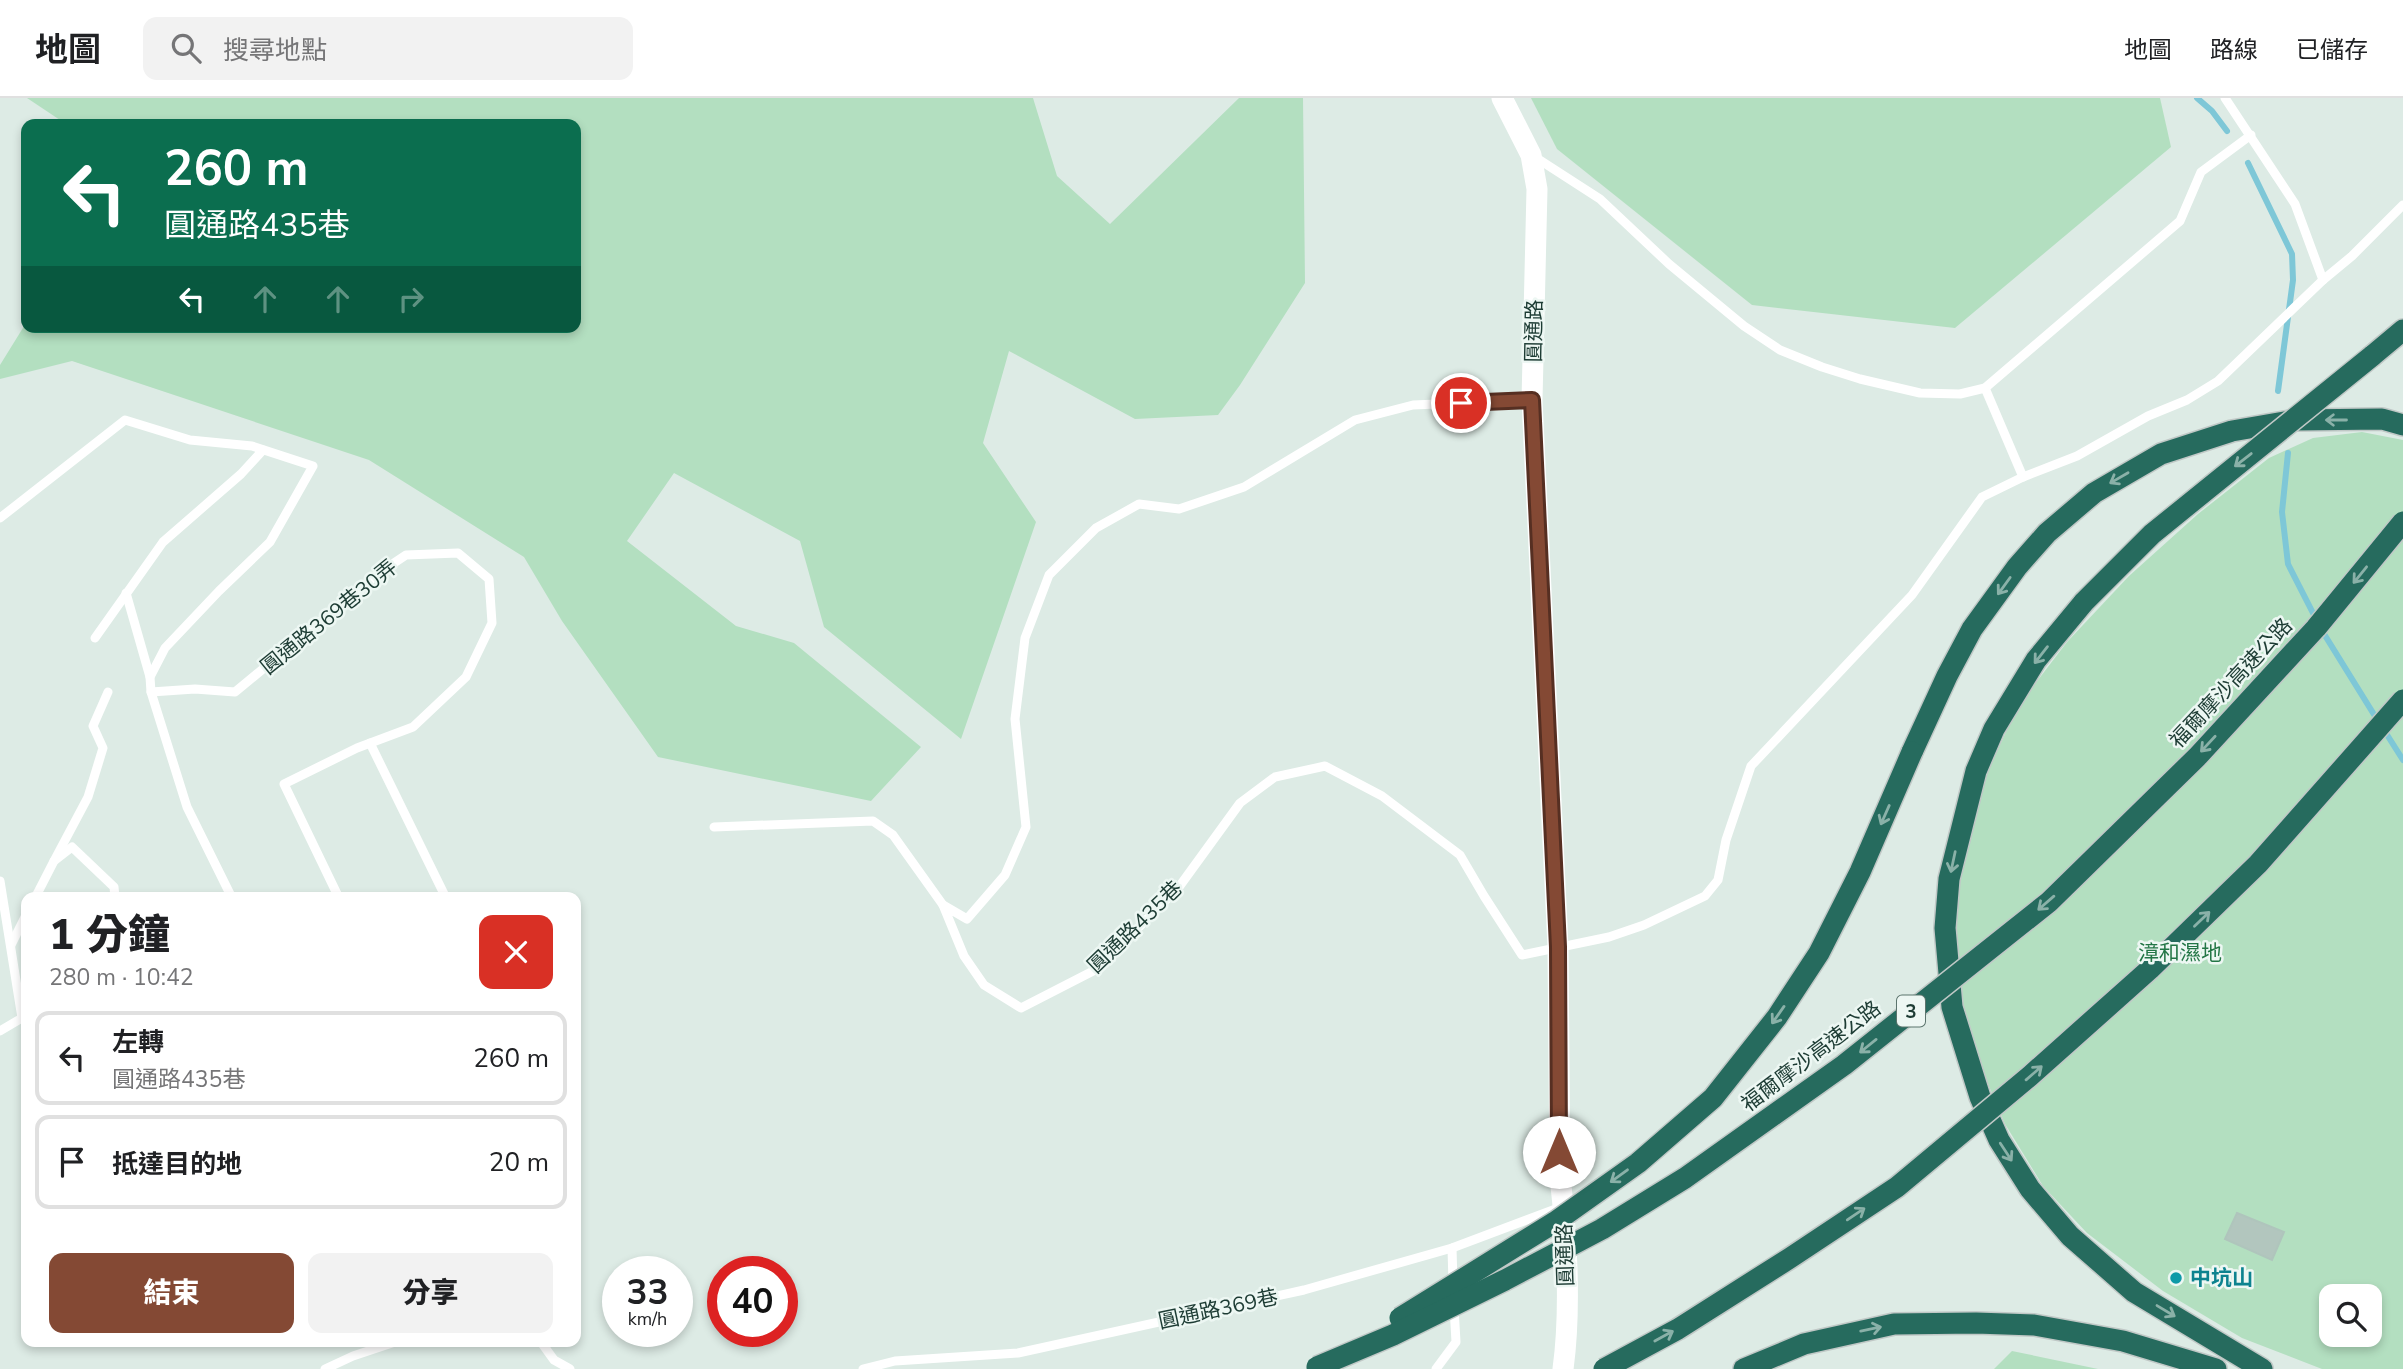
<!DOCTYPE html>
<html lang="zh-TW">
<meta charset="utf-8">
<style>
body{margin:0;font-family:"Nunito Sans","Noto Sans TC",sans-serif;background:#f2f2f2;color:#202124;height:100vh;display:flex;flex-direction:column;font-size:26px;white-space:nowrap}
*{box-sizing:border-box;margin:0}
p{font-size:23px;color:#757577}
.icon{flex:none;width:38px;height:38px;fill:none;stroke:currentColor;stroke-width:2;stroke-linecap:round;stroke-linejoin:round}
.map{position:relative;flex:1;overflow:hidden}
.panel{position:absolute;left:21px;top:794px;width:560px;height:455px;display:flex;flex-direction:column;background:#fff;border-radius:14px;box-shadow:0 4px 10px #0003}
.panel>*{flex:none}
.banner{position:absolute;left:21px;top:21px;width:560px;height:214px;border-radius:14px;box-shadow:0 4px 10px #0003;background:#0b6e4f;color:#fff;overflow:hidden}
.tools{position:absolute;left:2319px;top:1186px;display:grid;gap:14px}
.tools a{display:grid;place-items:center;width:63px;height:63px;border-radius:14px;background:#fff;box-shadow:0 4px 10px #0003;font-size:35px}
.speed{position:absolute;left:602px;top:1158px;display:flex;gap:14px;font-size:35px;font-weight:700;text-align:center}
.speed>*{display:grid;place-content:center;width:91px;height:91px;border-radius:50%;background:#fff;box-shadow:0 4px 10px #0003;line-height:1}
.speed small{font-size:18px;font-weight:400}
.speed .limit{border:10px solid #d22;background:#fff;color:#111}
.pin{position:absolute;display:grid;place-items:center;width:60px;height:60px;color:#fff;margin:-30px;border:4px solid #fff;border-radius:50%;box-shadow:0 2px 7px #0007}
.me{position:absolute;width:77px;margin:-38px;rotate:0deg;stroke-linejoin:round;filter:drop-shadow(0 0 5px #0008)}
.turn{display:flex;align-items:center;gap:24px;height:147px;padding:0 28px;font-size:32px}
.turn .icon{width:91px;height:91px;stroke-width:2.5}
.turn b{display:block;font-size:49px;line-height:60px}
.lanes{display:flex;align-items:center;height:66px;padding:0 28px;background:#0003;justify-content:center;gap:35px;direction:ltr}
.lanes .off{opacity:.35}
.round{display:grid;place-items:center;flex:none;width:74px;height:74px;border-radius:14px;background:#f2f2f2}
.headline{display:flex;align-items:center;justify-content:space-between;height:119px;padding:0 28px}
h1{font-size:42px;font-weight:800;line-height:52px}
.cta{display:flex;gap:14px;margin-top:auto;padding:14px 28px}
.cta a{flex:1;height:80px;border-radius:14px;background:#844934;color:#fff;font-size:28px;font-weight:800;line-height:80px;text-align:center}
.cta a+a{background:#f2f2f2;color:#202124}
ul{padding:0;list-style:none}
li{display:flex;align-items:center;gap:21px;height:94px;margin:0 14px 10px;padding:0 14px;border:4px solid #e0e0e0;border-radius:14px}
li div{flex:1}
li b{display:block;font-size:26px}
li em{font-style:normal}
header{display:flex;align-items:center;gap:42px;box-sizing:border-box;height:98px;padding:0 35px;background:#fff;border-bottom:2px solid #e0e0e0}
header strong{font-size:33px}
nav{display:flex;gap:38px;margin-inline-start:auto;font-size:24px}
.search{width:490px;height:63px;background:#f2f2f2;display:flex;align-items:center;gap:18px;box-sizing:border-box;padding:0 24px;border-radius:14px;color:#757577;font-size:26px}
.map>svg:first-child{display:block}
.green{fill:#b3dfc0;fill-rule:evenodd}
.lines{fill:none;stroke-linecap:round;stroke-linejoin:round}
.stream{stroke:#7ec7d7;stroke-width:6}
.building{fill:#b2c6be;stroke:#afc5bc;stroke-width:2}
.motorway-casing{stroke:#c0c8c6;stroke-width:24}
.service{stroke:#fff;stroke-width:9}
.tertiary{stroke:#fff;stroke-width:21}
.motorway{stroke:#266b5e;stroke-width:21}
.motorway-bridge-casing{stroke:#c0c8c6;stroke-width:24;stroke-linecap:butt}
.motorway-bridge{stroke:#266b5e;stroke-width:21}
.oneway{stroke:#8ab1a8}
.route-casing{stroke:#562f22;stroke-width:18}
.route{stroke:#844934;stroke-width:12}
.culture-dot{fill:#0f9aa8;stroke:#edf7f3;stroke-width:2.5}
.labels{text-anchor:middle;stroke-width:5;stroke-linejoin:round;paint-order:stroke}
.shield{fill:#edf7f3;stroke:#5b746d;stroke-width:2}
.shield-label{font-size:19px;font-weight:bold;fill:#1d3c34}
.street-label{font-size:21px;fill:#1d3c34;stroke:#edf7f3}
.park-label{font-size:21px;fill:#237646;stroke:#edf7f3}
.culture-label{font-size:21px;font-weight:bold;fill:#0d838f;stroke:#edf7f3;text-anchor:start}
</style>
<header>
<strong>地圖</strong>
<div class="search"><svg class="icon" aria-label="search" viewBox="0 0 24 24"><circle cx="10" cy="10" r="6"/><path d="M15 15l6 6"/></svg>搜尋地點</div>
<nav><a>地圖</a><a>路線</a><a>已儲存</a></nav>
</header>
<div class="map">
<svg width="2403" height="1271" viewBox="0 0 2403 1271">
<rect width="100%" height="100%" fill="#ddebe5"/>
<!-- green -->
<g class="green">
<polygon points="27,0 1033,0 1057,78 1110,126 1239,0 1303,0 1305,185 1240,287 1218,317 1135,321 1009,253 983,345 1036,424 961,641 824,529 800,443 674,375 627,443 736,528 794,545 921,649 871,703 658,659 562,523 524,459 369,362 72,263 0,281 0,267 26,225 26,229 576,229 576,26 66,26"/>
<polygon points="1531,0 2160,0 2171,49 1955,230 1752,207 1557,51"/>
<path d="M2362,334L2403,342V1271H2322L2242,1240L2163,1193L2087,1135L2043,1088L2005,1026L1980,967L1964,918L1956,866V810L1966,746L1986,677L2018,608L2067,544L2129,478L2198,416L2269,360L2313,340ZM2331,1199H2370V1237H2331Z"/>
<polygon points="2012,1253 2098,1271 1994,1271"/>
</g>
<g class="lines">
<!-- stream -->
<g class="stream">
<polyline points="2197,0 2212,13 2227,33"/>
<polyline points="2248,65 2292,156 2293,182 2278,293"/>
<polyline points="2288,355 2282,414 2288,466 2316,521"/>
<polyline points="2321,531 2378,623"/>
<polyline points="2384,632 2403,662"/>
</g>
</g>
<!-- building -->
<polygon class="building" points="2237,1115 2284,1134 2272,1162 2225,1141"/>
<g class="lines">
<defs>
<g id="motorway">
<polyline points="2372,258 2403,232"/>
<polyline points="2084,504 2036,562 1994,631 1976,673 1949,781 1945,830 1952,909 1980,999 1999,1042 2030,1091 2070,1138 2134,1194 2262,1271"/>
<polyline points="1912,654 1947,578 1972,531 2017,469 2047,435 2094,395 2161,356 2232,333 2296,322 2382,321 2403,327"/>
<polyline points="1744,1271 1804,1246 1894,1226 1976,1225 2034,1227 2123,1243 2216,1271"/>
</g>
</defs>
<!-- motorway casing -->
<use href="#motorway" class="motorway-casing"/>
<!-- service -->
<g class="service">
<polyline points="2225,0 2295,106 2323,182"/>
<polyline points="1535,59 1600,101 1669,166 1744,228 1780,252 1822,269 1860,281 1920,295 1960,296 1985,290 2180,123 2201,74 2251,37"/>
<polyline points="1985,290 2023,379"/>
<polyline points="1531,302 1413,307 1355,322 1244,389 1179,411 1139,406 1096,430 1049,477 1025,540 1015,621 1026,729 1005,777 967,821 943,807 964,858 984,887 1021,910 1097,871 1179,789 1240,705 1275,679 1325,668 1382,698 1460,757 1484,798 1522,857 1609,839 1644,827 1705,798 1718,782 1726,742 1751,668 1912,497 1982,399 2023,379 2077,358 2148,318 2187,302 2218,283 2323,182 2352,158 2403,107"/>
<polyline points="0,420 125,322 190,342 252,348 313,368 270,444 219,493 165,550 150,579 151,594 187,709 232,800"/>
<polyline points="126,495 150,579"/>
<polyline points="95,540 163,444 241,376 263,352"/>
<polyline points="151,594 195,591 235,594 379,475 406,457 458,455 489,481 492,525 466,579 413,629 357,650 284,686 339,800"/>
<polyline points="370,645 446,800"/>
<polyline points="714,729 873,723 893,737 943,807"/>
<polyline points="54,763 88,699 103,650 93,628 108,594"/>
<polyline points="0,783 22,920"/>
<polyline points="35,800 54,763 72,749 114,789 115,800"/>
<polyline points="11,847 26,817"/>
<polyline points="0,933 22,920 25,922"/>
<polyline points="1452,1150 1453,1185"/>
<polyline points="541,1244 554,1262 570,1271"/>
<polyline points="325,1271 353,1258 395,1244"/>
<polyline points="863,1271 895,1263 1018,1255 1304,1192 1452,1150 1561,1109"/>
<polyline points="1436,1271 1456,1244 1454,1209"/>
</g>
<!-- tertiary -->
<path class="tertiary" d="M1502,0L1531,57L1537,91L1532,302L1558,849L1560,1079C1567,1138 1571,1213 1563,1271"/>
<!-- motorway -->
<use href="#motorway" class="motorway"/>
<defs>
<g id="motorway-bridge">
<polyline points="2084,504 2152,436 2372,258"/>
<polyline points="1400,1220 1555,1124 1638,1065 1713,1000 1777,919 1819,855 1860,774 1912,654"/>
<polyline points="1317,1269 1393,1237 1505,1182 1602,1131 1685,1080 1844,967 2049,804 2197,659 2316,530 2403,424"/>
<polyline points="1604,1271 1678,1231 1790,1160 1897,1089 2030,978 2150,871 2258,766 2403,602"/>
</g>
</defs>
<!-- motorway-bridge casing -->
<use href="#motorway-bridge" class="motorway-bridge-casing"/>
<!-- motorway-bridge -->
<use href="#motorway-bridge" class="motorway-bridge"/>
</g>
<!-- one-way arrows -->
<defs><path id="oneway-shaft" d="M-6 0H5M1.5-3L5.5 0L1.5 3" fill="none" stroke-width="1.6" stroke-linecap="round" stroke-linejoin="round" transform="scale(1.75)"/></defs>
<g class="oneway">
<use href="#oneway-shaft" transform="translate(2336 322) rotate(180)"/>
<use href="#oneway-shaft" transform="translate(2243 362) rotate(142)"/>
<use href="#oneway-shaft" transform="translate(2119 380) rotate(150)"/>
<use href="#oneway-shaft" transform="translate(2360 477) rotate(129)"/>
<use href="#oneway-shaft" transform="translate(2004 488) rotate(126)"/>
<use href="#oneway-shaft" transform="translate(2041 557) rotate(128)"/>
<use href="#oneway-shaft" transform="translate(2208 646) rotate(133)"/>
<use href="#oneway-shaft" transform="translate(1885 717) rotate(114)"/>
<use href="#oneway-shaft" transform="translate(1953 764) rotate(102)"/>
<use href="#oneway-shaft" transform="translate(2046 805) rotate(139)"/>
<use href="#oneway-shaft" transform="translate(2202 821) rotate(-44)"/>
<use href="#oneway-shaft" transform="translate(1778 917) rotate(125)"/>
<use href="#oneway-shaft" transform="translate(1868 948) rotate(141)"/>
<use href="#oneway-shaft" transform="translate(2034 975) rotate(-41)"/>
<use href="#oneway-shaft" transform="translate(2006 1054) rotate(57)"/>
<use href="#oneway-shaft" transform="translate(1619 1078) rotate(144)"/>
<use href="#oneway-shaft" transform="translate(1856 1116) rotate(-34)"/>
<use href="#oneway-shaft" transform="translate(2166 1213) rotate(31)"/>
<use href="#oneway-shaft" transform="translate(1871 1231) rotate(-12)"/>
<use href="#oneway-shaft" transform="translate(1664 1238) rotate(-29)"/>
</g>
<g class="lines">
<defs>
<polyline id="route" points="1461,305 1532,302 1558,849 1559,1054"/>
</defs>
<!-- route casing -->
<use href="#route" class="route-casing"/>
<!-- route -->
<use href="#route" class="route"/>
</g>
<!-- markers -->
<circle class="culture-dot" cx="2176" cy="1180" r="7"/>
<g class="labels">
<!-- shield labels -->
<rect class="shield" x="1897" y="897.5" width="28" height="31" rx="5"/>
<g class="shield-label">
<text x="1911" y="920">3</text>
</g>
<!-- street labels -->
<g class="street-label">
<text transform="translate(1534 233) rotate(-89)" y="7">圓通路</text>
<text transform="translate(329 519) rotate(-39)" y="7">圓通路369巷30弄</text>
<text transform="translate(2231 585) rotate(-47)" y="7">福爾摩沙高速公路</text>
<text transform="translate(1135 829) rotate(-44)" y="7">圓通路435巷</text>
<text transform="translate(1811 958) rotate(-37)" y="7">福爾摩沙高速公路</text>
<text transform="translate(1565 1157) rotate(-92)" y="7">圓通路</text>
<text transform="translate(1218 1211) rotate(-12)" y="7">圓通路369巷</text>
</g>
<!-- park labels -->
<g class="park-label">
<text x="2180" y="862">漳和濕地</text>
</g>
<!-- culture labels -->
<g class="culture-label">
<text x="2190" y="1187">中坑山</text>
</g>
</g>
</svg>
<div class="tools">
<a><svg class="icon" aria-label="search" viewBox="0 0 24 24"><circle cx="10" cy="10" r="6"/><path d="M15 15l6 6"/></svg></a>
</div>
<div class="speed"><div>33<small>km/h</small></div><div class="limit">40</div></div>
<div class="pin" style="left:1461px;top:305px;background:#d93025"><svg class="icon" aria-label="arrive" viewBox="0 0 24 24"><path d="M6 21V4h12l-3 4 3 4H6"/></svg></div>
<svg class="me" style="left:1559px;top:1054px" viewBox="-20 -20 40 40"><circle r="19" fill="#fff"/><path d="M0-13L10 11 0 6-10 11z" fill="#844934"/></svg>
<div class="banner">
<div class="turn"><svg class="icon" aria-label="left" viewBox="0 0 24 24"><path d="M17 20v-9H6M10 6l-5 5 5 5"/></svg><div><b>260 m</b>圓通路435巷</div></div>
<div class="lanes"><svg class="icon" aria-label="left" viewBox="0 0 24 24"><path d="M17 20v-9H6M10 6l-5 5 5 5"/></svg><svg class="icon off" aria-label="ahead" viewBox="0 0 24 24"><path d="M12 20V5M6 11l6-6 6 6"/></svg><svg class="icon off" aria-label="ahead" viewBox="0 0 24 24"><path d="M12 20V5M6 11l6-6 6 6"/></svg><svg class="icon off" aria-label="right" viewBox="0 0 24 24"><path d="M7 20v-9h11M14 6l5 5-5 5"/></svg></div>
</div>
<section class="panel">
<div class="headline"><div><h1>1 分鐘</h1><p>280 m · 10:42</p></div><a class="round" style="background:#d93025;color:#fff"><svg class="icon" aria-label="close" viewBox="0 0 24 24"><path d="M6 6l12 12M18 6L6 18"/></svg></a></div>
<ul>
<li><svg class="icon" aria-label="left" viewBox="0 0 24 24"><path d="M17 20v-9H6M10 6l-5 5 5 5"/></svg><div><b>左轉</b><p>圓通路435巷</p></div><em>260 m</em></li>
<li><svg class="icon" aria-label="arrive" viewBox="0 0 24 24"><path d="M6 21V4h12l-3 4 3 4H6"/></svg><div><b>抵達目的地</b></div><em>20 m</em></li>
</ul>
<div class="cta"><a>結束</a><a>分享</a></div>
</section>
</div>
